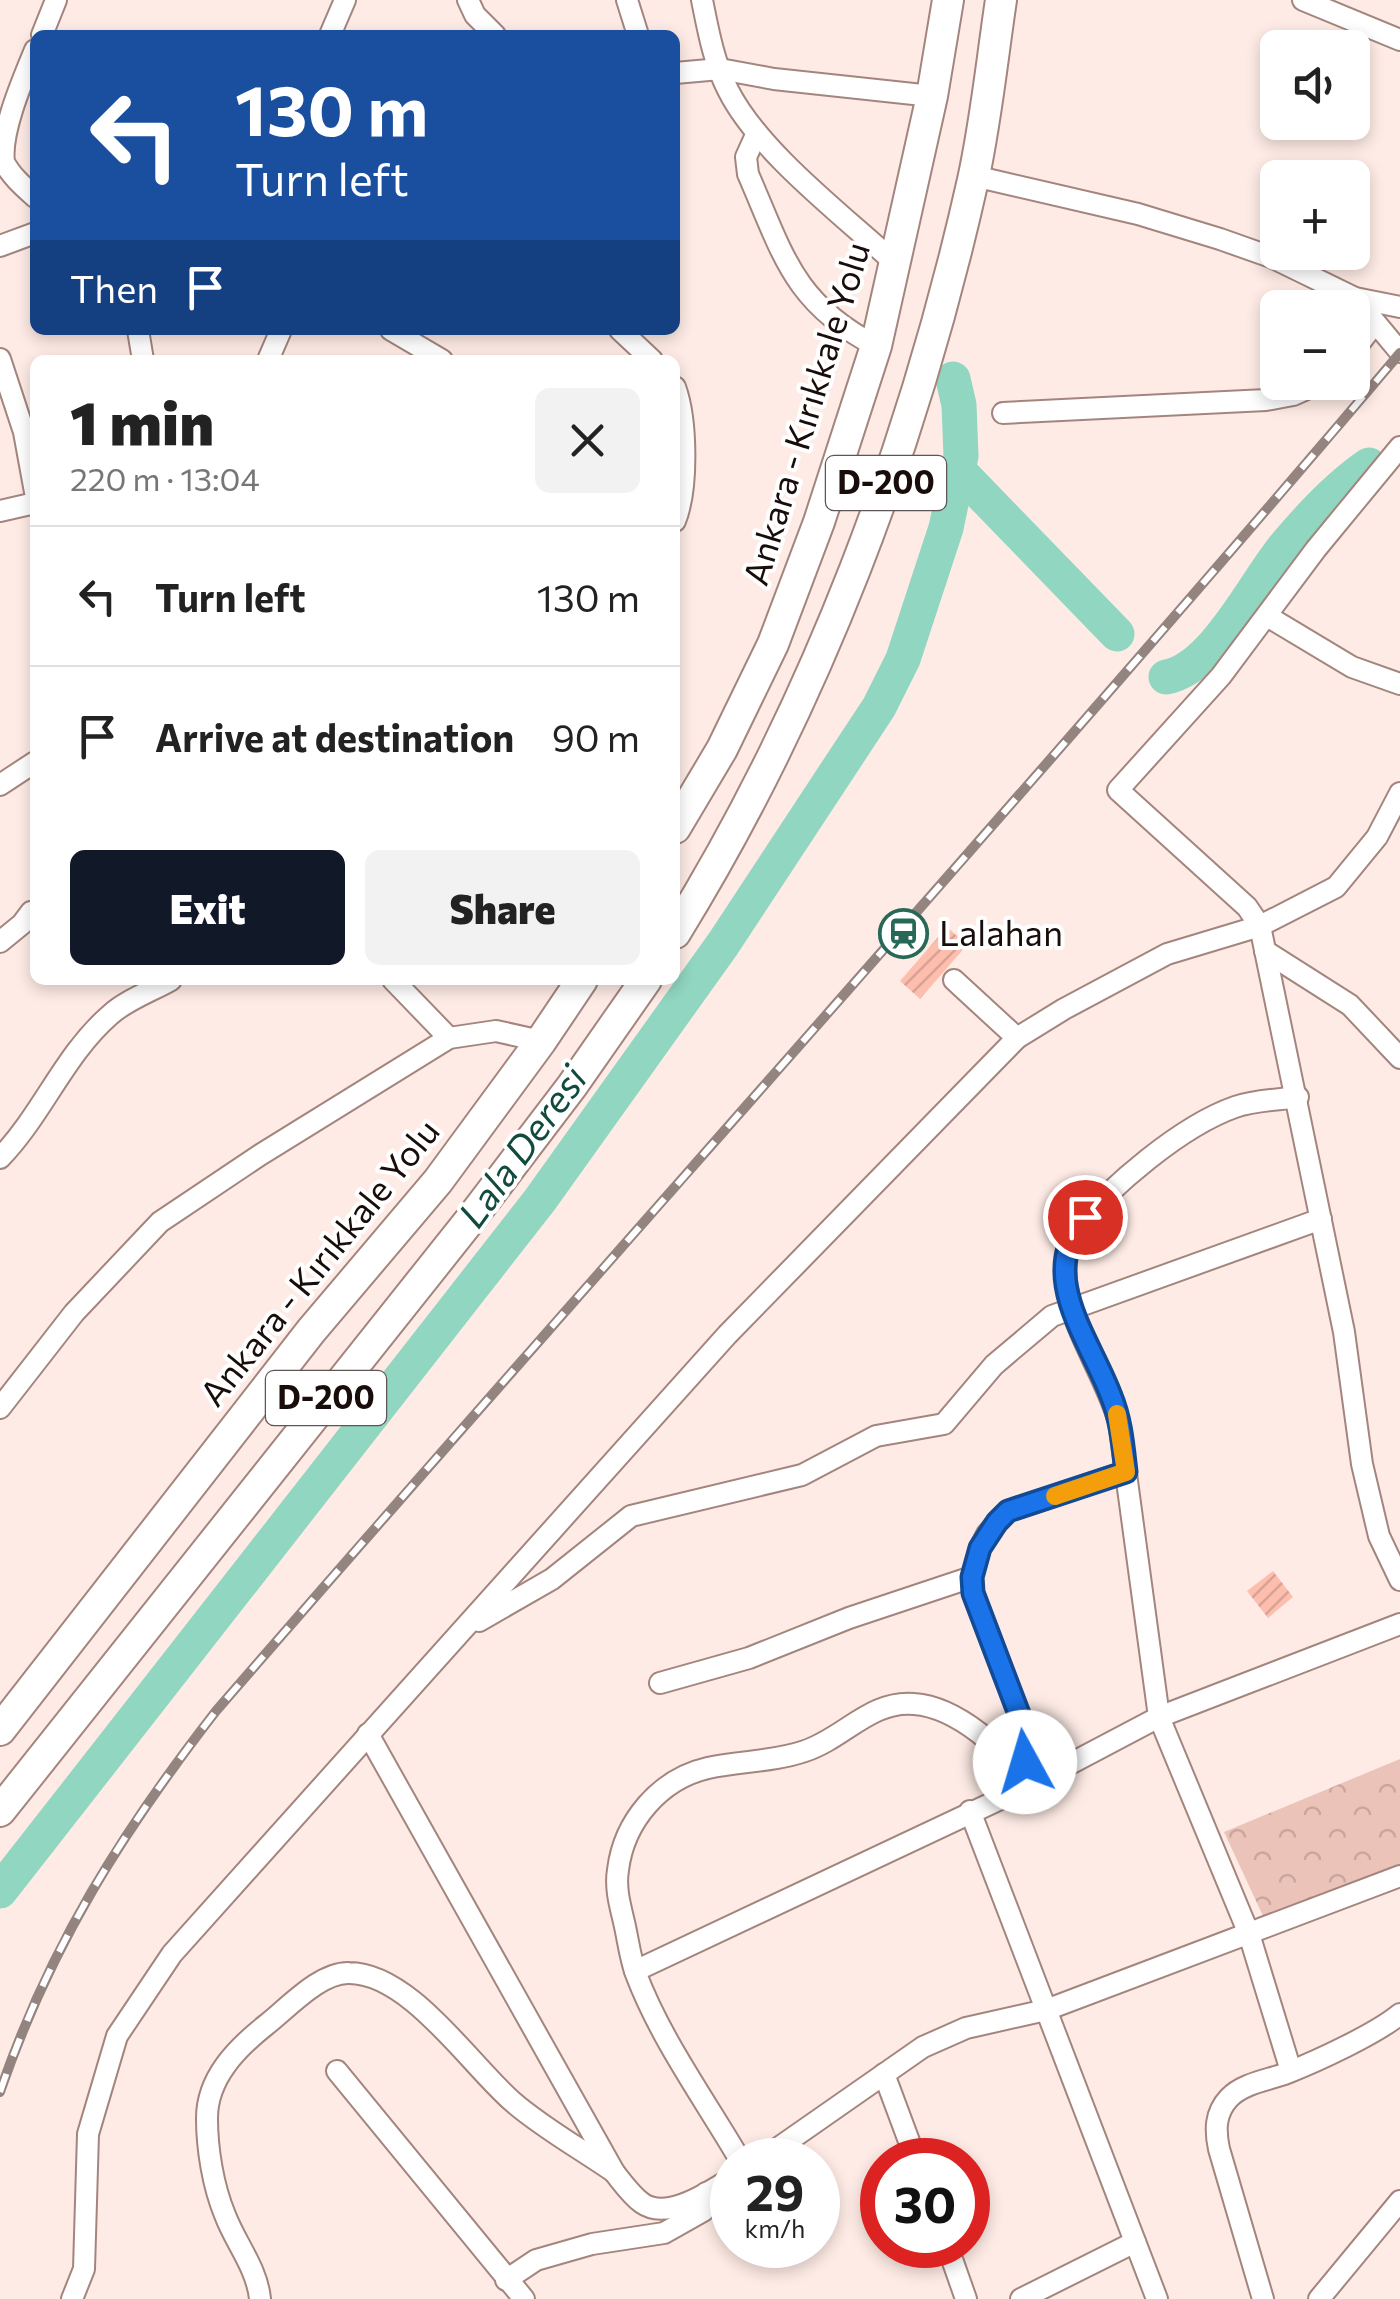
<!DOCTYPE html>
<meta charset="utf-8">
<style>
body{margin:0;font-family:Commissioner,sans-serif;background:#f2f2f2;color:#222;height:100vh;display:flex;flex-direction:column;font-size:38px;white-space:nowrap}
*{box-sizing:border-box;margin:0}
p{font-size:32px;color:#767676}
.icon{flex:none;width:55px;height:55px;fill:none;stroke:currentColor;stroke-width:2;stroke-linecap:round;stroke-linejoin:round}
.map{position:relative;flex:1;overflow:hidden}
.sheet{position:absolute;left:30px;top:355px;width:650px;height:630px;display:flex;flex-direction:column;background:#fff;border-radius:15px;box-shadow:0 5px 15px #0003}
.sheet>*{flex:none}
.guide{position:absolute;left:30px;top:30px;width:650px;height:305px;border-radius:15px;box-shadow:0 5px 15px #0003;background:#1a4fa0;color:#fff;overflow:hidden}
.tools{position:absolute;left:1260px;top:30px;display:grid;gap:20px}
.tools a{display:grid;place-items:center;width:110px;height:110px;border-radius:15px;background:#fff;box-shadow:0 5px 15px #0003;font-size:50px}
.speed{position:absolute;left:710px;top:2138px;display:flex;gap:20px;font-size:50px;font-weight:700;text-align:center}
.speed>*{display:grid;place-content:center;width:130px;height:130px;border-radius:50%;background:#fff;box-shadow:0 5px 15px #0003;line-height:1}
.speed small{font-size:25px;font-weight:400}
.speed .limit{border:15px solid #d22;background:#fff;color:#111}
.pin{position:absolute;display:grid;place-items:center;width:85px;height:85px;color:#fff;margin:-42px;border:5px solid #fff;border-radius:50%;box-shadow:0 2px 10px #0007}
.me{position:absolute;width:110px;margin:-55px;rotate:354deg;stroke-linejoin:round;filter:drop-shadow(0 0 8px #0008)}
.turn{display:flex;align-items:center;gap:35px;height:210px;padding:0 40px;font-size:45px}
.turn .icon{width:130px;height:130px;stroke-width:2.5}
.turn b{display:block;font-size:70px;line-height:85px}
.then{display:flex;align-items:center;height:95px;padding:0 40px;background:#0003;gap:20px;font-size:38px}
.round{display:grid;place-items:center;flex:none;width:105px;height:105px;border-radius:15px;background:#f2f2f2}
.summary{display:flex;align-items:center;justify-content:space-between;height:170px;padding:0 40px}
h1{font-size:60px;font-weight:800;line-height:75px}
.primary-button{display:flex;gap:20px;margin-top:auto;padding:20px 40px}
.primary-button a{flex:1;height:115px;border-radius:15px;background:#111827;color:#fff;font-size:40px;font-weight:800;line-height:115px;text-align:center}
.primary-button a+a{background:#f2f2f2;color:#222}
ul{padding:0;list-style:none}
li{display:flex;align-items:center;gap:30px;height:140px;padding:0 40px;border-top:2px solid #e0e0e0}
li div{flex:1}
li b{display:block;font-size:38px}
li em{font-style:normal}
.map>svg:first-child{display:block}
.forest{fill:url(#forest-crowns)}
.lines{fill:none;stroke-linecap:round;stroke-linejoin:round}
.river{stroke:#90d6c0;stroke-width:35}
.building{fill:url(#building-hatch)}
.minor-casing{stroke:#a3857e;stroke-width:24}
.highway-casing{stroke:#a3857e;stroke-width:34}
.minor{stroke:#fff;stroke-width:20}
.highway{stroke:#fff;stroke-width:30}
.rail-casing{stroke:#948480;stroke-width:10}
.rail{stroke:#fff;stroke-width:6;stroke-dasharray:19;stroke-linecap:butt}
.route-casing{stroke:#114b97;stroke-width:25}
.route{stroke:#1a73e8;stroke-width:18}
.slow{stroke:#f59e0b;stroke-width:18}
.labels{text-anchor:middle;stroke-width:8;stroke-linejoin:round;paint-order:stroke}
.shield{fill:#fff;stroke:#5d5654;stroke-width:2.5}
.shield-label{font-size:32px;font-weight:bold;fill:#180d0b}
.street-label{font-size:35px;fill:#180d0b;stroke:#fff}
.poi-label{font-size:35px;fill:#180d0b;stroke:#fff;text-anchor:start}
.water-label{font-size:38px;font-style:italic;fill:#114b3d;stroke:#fff}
</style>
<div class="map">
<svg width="1400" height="2299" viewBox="0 0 1400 2299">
<defs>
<pattern id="forest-crowns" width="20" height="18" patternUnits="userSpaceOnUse" patternTransform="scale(2.5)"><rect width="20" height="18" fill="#ecc3b8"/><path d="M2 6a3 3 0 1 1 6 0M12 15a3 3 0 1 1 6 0" fill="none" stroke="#caa69d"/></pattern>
<pattern id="building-hatch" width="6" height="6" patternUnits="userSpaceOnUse" patternTransform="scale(2.5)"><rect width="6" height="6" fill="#fdbeae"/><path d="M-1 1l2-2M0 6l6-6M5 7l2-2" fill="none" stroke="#d8a294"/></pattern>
</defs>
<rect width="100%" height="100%" fill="#feebe5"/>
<!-- forest -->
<polygon class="forest" points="1400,1759 1400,1865 1263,1916 1224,1832"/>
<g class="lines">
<!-- river -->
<g class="river">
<polyline points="958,470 1117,634"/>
<path d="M1166,677C1214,669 1255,582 1285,546C1310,516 1337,487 1369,465"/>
<polyline points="0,1891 540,1200 723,944 879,707 903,659 946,528 961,456 959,405 953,379"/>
</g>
</g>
<!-- building -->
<g class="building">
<polygon points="947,927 967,945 920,999 900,981"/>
<polygon points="1273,1571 1293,1597 1268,1618 1247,1591"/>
</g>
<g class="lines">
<defs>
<g id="minor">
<polyline points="468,0 475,15 495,35"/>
<polyline points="627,0 638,35"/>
<path d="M702,0C708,30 714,63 728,90C759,152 844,216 896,264"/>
<polyline points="1303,0 1400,40"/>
<polyline points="42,35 56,0"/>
<polyline points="330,35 345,0"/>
<path d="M35,50C23,79 0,132 4,162C11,176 24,187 35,197"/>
<polyline points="675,73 720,69 774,79 932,96"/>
<path d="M756,135L746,157L748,174C783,254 793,303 876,346"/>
<polyline points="974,176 1138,214 1220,239 1271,257 1355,298 1400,307"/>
<polyline points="0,246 35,233"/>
<polyline points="1355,298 1400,352"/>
<polyline points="138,330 143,360"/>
<polyline points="391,330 442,360"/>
<polyline points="620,330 652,360"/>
<polyline points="1352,353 1375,323"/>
<polyline points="0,359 24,432 35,492"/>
<polyline points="268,360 281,330"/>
<path d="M675,387C687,420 688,489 675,521"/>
<polyline points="1003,413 1266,400 1293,395 1322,382"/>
<polyline points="1400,447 1316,549 1221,676 1118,790 1247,907 1260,926 1344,1332 1362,1464 1379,1536 1400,1580"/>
<polyline points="0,511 35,503"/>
<polyline points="1267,616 1352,667 1400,684"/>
<polyline points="0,785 35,762"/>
<polyline points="0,942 22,924 31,912"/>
<polyline points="1265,951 1350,1005 1400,1058"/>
<polyline points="393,980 449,1038"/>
<polyline points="954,980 1017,1038"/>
<path d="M0,1158C42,1115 64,1055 110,1015C126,1000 152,991 171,980"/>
<polyline points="0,1408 74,1313 160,1222 260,1155 449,1038 496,1031 541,1041"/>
<polyline points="479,1621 552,1579 631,1516 802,1475 876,1436 944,1424 994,1365 1052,1316 1321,1219"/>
<polyline points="660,1683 749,1658 849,1618 972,1577"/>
<path d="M368,1734L614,2172C622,2182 631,2195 642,2203C667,2221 709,2192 732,2178"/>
<polyline points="1020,1772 1028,1752 1027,1735 973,1593 972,1577 980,1548 987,1534 1008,1511 1126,1472"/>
<polyline points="970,1811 1157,2299"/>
<polyline points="635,1971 1028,1786 1159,1717 1400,1624"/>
<polyline points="337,2071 524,2299"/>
<path d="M1291,2071L1249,1934L1159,1717L1119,1422C1102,1362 1043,1293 1074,1230C1111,1186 1181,1126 1235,1107C1255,1100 1278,1100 1298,1097"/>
<polyline points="884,2074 916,2160"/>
<path d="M740,2160C705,2100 661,2040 636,1974C630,1958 628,1939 624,1922C620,1905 615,1888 618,1870C624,1821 660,1779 708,1768C740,1761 773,1762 805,1751C844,1738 871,1700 914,1704C957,1707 1007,1751 1028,1786"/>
<polyline points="761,2160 923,2047 966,2028 1046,2010 1400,1876"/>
<polyline points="947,2245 966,2299"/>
<polyline points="506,2280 536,2260 592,2244 664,2233 703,2211 706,2193"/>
<polyline points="72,2299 84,2269 88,2134 117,2036 172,1954 727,1335 1017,1038 1064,1009 1167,954 1260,926 1336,887 1377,837 1400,793"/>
<path d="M260,2299C257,2268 236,2244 225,2215C213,2186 207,2149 207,2118C207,2078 237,2048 266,2025C288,2008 320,1972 349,1973C410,1973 470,2065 513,2102C543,2128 581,2149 614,2172"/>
<polyline points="1021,2299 1135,2242"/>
<path d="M1263,2299L1219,2149C1215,2130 1215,2113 1229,2098C1243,2083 1269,2080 1287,2073C1317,2061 1376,2034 1400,2014"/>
<polyline points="1319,2299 1400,2201"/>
</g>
<g id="highway">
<polyline points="675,828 722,749 773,644 819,522 876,346 932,96 948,0"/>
<path d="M675,933C817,703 914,443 973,180C986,121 992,60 1001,0"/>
<polyline points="0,1730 311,1331 438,1181 541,1041 582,980"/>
<polyline points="0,1811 470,1220 572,1086 646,980"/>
</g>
</defs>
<!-- minor casing -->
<use href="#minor" class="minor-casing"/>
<!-- highway casing -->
<use href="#highway" class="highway-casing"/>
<!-- minor -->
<use href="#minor" class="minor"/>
<!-- highway -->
<use href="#highway" class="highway"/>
<defs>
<path id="rail" d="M0,2092C50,1946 122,1832 216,1711C609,1257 1012,811 1400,353"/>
</defs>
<!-- rail casing -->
<use href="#rail" class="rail-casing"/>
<!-- rail -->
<use href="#rail" class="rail"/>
</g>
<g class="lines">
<defs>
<path id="route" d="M1025,1762L1027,1735L973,1593L972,1577L980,1548L997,1522L1008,1511L1126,1472C1123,1446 1121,1420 1111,1396C1089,1337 1036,1276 1085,1217"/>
</defs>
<!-- route casing -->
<use href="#route" class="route-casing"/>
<!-- route -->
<use href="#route" class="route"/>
<!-- slow -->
<polyline class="slow" points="1055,1496 1126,1472 1117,1414"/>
</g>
<!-- icons -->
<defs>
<symbol id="station-ring" viewBox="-11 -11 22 22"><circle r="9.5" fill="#fff" stroke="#276857" stroke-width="1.5"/><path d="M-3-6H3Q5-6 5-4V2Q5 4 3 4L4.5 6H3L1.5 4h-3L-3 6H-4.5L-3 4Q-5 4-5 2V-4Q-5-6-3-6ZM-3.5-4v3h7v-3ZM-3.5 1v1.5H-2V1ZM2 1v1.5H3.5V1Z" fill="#276857"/></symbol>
</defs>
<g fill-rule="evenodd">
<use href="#station-ring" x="876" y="906" width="55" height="55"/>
</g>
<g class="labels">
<!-- shield labels -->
<g class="shield">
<rect x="826" y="456" width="120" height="54" rx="8"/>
<rect x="266" y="1371" width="120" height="54" rx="8"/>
</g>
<g class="shield-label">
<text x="886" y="494">D-200</text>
<text x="326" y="1409">D-200</text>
</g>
<!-- street labels -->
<g class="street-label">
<text transform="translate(807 414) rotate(-73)" y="12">Ankara - Kırıkkale Yolu</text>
<text transform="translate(320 1263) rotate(-51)" y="12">Ankara - Kırıkkale Yolu</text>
</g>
<!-- poi labels -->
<g class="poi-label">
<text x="939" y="946">Lalahan</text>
</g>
<!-- water labels -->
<g class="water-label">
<text transform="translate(523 1147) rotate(-54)" y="13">Lala Deresi</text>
</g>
</g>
</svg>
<div class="tools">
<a><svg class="icon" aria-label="sound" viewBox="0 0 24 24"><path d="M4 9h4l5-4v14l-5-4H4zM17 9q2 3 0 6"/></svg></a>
<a>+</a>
<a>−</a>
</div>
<div class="speed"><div>29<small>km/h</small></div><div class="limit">30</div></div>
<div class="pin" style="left:1085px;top:1217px;background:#d93025"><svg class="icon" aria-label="arrive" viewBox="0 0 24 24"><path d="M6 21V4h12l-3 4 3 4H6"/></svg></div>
<svg class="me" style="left:1025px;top:1762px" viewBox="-20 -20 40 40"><circle r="19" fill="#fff"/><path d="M0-13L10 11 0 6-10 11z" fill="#1a73e8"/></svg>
<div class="guide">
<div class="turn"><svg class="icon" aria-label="left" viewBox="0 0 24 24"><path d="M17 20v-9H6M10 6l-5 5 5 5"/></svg><div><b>130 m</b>Turn left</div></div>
<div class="then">Then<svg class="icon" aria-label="arrive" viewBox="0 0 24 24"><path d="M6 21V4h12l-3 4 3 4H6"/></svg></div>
</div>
<section class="sheet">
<div class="summary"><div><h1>1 min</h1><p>220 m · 13:04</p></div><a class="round"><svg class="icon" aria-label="close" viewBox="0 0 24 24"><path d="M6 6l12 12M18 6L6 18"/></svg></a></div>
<ul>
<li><svg class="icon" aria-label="left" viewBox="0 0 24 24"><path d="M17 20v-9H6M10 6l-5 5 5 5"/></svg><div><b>Turn left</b></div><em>130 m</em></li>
<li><svg class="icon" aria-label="arrive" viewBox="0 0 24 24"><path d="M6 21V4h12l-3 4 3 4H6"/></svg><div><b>Arrive at destination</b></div><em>90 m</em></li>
</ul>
<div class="primary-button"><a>Exit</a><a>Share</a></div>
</section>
</div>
